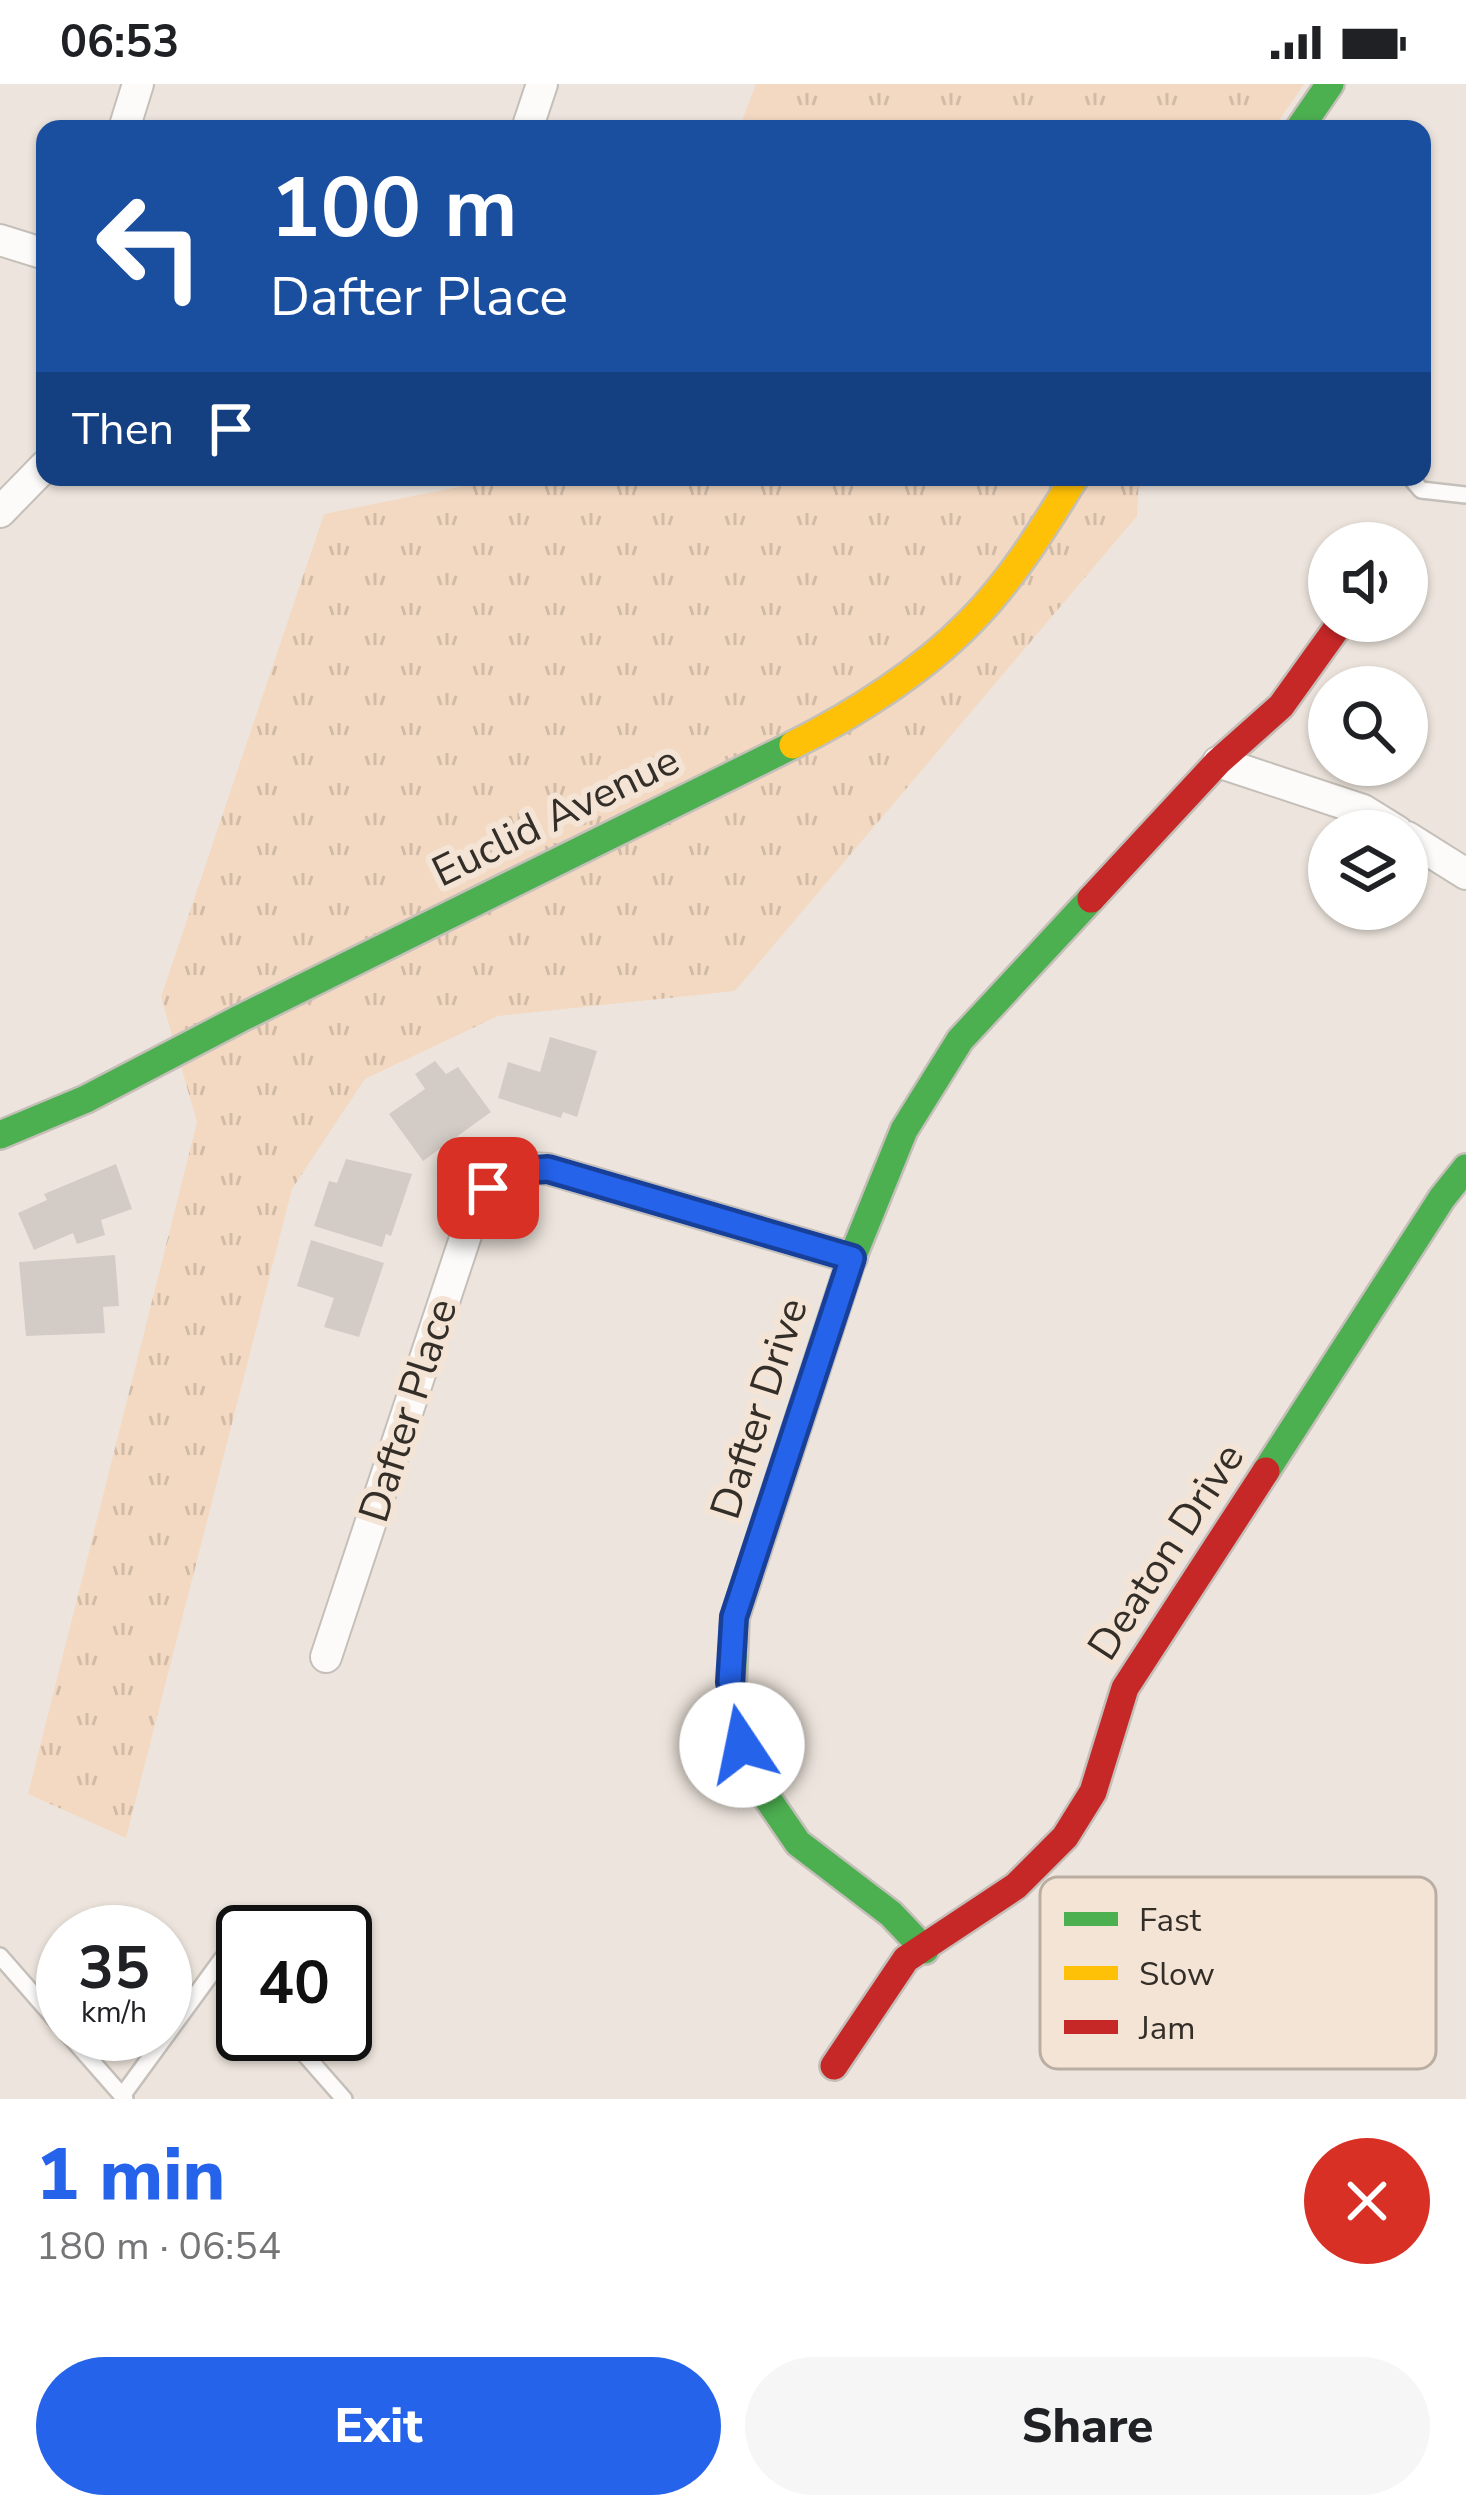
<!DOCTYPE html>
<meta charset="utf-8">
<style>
body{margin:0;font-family:"Nunito Sans",sans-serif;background:#f6f6f6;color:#202124;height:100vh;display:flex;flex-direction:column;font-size:45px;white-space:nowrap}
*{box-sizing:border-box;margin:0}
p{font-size:39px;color:#757577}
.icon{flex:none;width:66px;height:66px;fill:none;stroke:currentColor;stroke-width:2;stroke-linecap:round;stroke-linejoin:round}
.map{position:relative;height:2015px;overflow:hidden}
.side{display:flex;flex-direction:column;background:#fff;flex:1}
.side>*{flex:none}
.guide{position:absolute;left:36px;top:36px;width:1395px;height:366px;border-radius:24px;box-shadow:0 3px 9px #0004;background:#1a4fa0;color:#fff;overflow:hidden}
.fabs{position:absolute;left:1308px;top:438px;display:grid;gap:24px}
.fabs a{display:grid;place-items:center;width:120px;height:120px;border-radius:50%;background:#fff;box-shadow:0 3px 9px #0004;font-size:60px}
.speed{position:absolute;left:36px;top:1821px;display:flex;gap:24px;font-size:60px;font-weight:700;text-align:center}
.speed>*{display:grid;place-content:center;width:156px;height:156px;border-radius:50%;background:#fff;box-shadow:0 3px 9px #0004;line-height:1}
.speed small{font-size:30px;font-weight:400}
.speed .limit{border:6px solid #111;border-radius:18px;background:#fff;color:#111}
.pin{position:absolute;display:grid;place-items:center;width:102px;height:102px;color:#fff;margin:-51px;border-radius:24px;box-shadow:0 6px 18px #0006}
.me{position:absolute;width:132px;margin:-66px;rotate:349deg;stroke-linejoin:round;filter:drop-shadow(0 0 9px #0008)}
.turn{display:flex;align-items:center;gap:42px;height:252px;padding:0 36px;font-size:54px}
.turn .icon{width:156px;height:156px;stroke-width:2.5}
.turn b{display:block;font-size:84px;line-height:102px}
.then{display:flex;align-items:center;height:114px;padding:0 36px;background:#0003;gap:24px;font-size:45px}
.round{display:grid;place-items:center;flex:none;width:126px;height:126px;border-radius:63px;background:#f6f6f6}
.head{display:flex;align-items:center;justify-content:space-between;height:204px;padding:0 36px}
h1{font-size:72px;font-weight:800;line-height:90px;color:#2563eb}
.cta{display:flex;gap:24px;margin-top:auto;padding:24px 36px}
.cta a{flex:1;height:138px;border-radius:72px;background:#2563eb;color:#fff;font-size:48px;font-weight:800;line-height:138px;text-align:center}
.cta a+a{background:#f6f6f6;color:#202124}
.status{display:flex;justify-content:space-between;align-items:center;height:84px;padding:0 60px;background:#fff;direction:ltr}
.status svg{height:33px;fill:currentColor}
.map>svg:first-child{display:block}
.grass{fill:url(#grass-tufts)}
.building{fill:#d3ccc6}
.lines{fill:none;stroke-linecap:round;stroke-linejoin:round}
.lane-casing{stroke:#c5bfb9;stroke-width:20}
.street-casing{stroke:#c5bfb9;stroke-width:34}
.fast-casing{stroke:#c5bfb9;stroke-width:32}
.slow-casing{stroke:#c5bfb9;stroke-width:32}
.jam-casing{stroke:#c5bfb9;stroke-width:32}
.lane{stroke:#fcfbfa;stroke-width:15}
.street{stroke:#fcfbfa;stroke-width:30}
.fast{stroke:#4caf50;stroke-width:27}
.slow{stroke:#ffc107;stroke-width:27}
.jam{stroke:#c62828;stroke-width:27}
.route-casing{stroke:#184099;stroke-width:30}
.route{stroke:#2563eb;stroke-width:21}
.labels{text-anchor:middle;stroke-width:12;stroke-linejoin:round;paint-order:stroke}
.street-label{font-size:42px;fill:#342e28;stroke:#f4e4d6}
.key{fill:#f4e4d6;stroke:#baada2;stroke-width:3}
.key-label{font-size:33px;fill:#342e28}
</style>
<div class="status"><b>06:53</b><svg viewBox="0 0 49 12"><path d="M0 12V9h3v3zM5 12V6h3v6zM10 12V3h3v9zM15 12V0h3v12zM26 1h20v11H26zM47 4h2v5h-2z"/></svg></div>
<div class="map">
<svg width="1466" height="2015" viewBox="0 0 1466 2015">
<defs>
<pattern id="grass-tufts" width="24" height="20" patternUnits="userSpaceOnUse" patternTransform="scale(3)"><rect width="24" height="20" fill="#f3d9c2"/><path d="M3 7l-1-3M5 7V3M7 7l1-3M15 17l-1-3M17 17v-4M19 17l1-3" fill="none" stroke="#d1bba7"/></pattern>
</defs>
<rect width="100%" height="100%" fill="#ede5dd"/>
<!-- grass -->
<g class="grass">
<polygon points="756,0 1304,0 1273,45 739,45"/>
<polygon points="508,393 1139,393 1137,432 735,907 498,932 365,995 292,1105 126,1754 28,1710 197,1038 161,913 324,430"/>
</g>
<!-- building -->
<g class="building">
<polygon points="550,953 597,967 577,1033 563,1028 561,1034 498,1014 508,978 540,988"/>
<polygon points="435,977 446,990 458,983 491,1028 423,1077 389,1030 425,1005 415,990"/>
<polygon points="346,1075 412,1090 391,1152 386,1150 382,1163 314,1142 329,1097 337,1099"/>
<polygon points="116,1080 132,1125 101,1136 105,1151 77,1160 73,1149 34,1166 18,1129 47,1116 44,1110"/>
<polygon points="311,1156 384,1179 359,1253 324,1243 334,1214 297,1202"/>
<polygon points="115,1171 119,1222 103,1223 105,1249 26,1252 19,1178"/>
</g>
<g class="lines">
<defs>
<g id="lane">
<polyline points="1410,393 1421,406 1466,411"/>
<polyline points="0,1872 63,1944"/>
<polyline points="68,1950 125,2015"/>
<polyline points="287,1950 344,2015"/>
<polyline points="122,2012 222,1875 243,1899"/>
</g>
<g id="street">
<polyline points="124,45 138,0"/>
<polyline points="527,45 542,0"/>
<polyline points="0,156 45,170"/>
<polyline points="0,428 45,382"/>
<polyline points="1218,678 1363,726 1397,747"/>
<polyline points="1407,753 1466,790"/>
<path d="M326,1573L474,1127C489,1096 513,1082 548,1085L852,1174"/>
</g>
<g id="fast">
<polyline points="1299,45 1330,0"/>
<polyline points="0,1051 86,1015 241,934 793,661"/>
<polyline points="1266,1387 1442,1114 1466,1084"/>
<polyline points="925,1866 891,1830 798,1759 759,1702 737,1637 732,1603 735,1533 852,1174 904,1046 960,956 1091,815"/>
</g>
<path id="slow" d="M793,661C855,630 922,587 970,538C1012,496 1044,443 1075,393"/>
<g id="jam">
<polyline points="1091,815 1218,678 1281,622 1337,544"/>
<polyline points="834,1982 906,1875 1016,1802 1065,1753 1093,1708 1125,1604 1266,1387"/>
</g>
</defs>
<!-- lane casing -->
<use href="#lane" class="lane-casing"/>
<!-- street casing -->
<use href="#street" class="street-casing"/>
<!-- fast casing -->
<use href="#fast" class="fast-casing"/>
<!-- slow casing -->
<use href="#slow" class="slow-casing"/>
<!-- jam casing -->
<use href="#jam" class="jam-casing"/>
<!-- lane -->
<use href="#lane" class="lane"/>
<!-- street -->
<use href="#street" class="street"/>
<!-- fast -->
<use href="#fast" class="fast"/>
<!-- slow -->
<use href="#slow" class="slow"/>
<!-- jam -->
<use href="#jam" class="jam"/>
</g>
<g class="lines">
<defs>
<polyline id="route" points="488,1104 515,1087 548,1085 852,1174 734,1533 730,1598 742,1661"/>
</defs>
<!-- route casing -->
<use href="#route" class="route-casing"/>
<!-- route -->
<use href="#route" class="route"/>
</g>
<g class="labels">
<!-- street labels -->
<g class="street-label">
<text transform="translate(555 731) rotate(-26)" y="15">Euclid Avenue</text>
<text transform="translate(758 1324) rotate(-72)" y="15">Dafter Drive</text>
<text transform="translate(407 1326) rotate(-72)" y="15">Dafter Place</text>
<text transform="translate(1165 1467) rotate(-57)" y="15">Deaton Drive</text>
</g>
</g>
<!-- legend -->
<rect x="1040" y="1793" width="396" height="192" rx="18" class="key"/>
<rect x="1064" y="1828" width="54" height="14" fill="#4caf50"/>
<rect x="1064" y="1882" width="54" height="14" fill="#ffc107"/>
<rect x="1064" y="1936" width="54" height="14" fill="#c62828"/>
<g class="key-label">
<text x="1139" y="1847">Fast</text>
<text x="1139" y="1901">Slow</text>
<text x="1139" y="1955">Jam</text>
</g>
</svg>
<div class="fabs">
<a><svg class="icon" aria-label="sound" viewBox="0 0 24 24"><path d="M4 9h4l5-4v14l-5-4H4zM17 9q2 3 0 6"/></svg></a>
<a><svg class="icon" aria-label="search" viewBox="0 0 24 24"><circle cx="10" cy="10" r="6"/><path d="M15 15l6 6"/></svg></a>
<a><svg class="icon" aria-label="layers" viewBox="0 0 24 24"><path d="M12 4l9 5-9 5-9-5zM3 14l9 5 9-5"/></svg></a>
</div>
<div class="speed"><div>35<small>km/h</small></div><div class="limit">40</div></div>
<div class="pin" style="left:488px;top:1104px;background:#d93025"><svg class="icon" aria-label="arrive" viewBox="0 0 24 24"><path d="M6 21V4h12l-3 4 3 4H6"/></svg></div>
<svg class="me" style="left:742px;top:1661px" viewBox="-20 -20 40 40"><circle r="19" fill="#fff"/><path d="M0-13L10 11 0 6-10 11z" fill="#2563eb"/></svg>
<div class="guide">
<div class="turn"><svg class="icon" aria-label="left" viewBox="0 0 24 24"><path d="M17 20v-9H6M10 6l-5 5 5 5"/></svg><div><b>100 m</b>Dafter Place</div></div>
<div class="then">Then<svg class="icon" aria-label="arrive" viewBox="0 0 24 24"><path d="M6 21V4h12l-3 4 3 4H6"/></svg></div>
</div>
</div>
<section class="side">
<div class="head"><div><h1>1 min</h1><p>180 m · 06:54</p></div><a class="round" style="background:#d93025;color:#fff"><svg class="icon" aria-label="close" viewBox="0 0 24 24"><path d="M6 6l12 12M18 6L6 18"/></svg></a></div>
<div class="cta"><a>Exit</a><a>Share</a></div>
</section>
